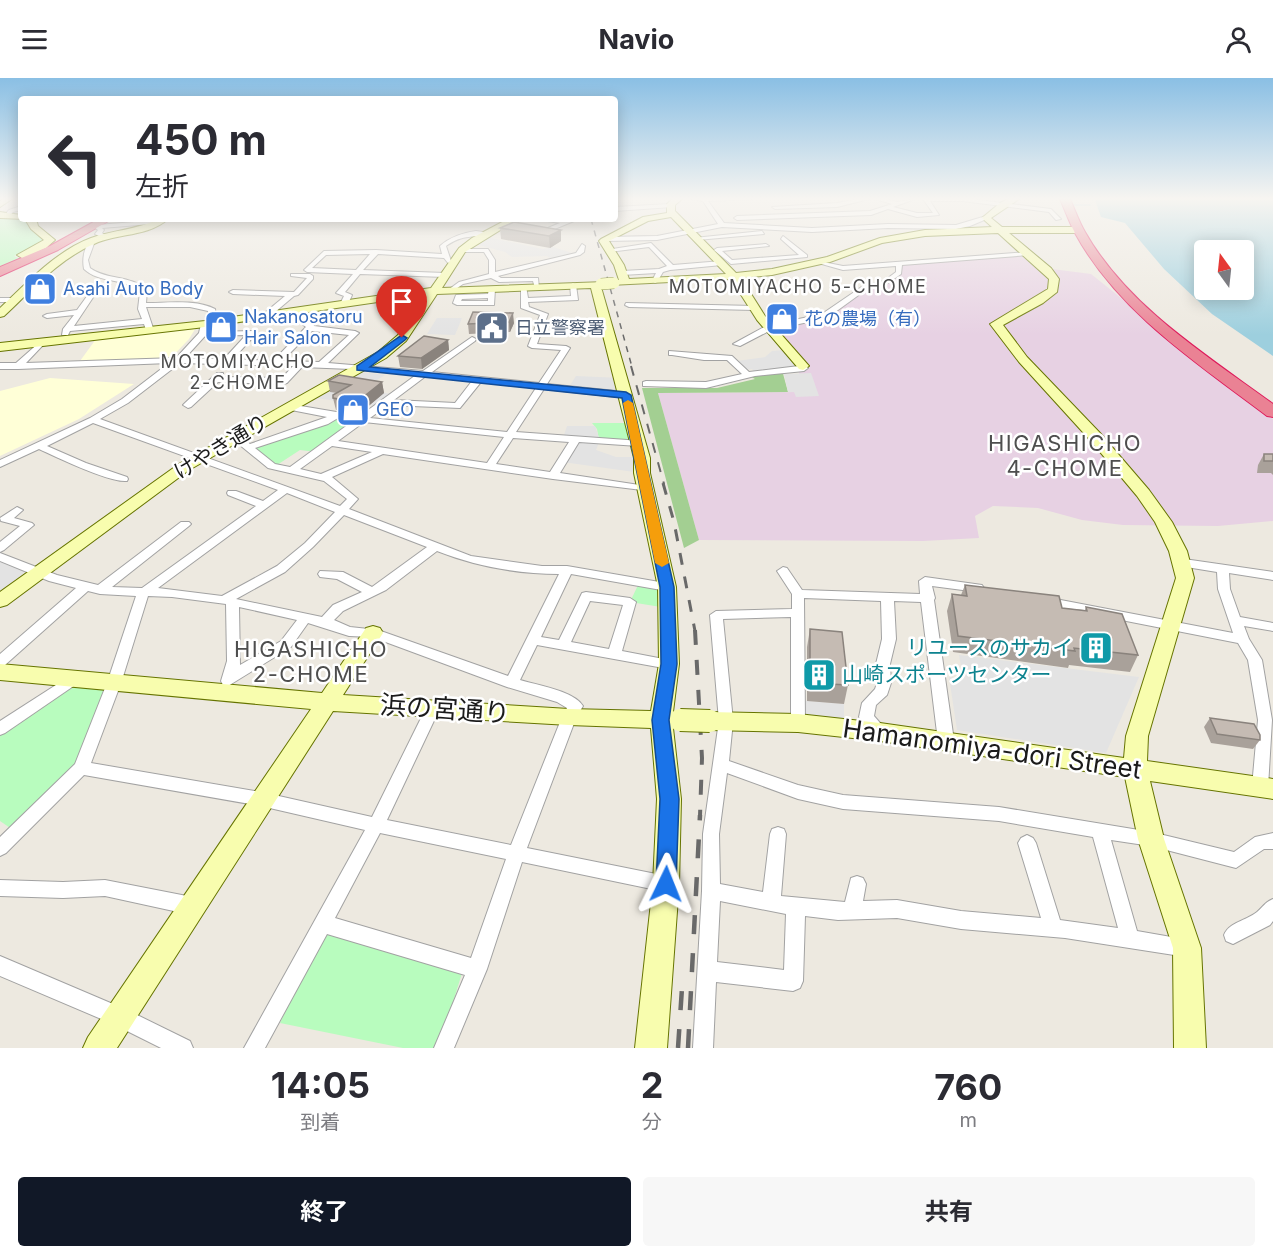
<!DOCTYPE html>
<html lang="ja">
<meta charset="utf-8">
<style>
body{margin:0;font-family:Inter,"Noto Sans JP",sans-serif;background:#f7f7f7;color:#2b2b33;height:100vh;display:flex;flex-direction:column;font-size:22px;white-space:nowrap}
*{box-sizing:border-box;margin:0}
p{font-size:20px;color:#7c7c81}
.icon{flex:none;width:33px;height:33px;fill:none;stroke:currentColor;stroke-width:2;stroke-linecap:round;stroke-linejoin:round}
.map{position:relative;height:970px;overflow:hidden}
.side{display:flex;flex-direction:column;background:#fff;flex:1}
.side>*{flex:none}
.banner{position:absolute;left:18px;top:18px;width:600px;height:126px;border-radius:6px;box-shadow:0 3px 15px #0003;background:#fff;color:#2b2b33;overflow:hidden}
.needle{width:39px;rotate:345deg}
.buttons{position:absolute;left:1194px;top:162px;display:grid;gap:12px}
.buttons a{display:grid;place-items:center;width:60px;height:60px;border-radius:6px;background:#fff;box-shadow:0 3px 15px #0003;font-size:30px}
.pin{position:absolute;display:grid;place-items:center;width:51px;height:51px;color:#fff;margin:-62px -26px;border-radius:50% 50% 50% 0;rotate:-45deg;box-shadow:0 0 6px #0007}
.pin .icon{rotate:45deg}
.me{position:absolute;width:66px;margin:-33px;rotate:2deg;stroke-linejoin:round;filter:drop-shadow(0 0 4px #0008)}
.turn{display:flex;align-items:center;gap:21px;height:126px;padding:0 18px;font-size:27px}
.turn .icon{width:78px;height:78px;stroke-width:2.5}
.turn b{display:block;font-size:42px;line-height:51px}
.eta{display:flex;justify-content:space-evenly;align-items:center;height:102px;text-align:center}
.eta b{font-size:36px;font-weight:700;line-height:42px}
.cta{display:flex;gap:12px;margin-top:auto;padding:12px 18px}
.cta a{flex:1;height:69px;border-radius:6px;background:#111827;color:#fff;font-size:24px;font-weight:700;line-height:69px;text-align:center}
.cta a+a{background:#f7f7f7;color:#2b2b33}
header{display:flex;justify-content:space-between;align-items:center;height:78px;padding:0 18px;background:#fff;font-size:27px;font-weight:700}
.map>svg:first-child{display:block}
.industrial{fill:#e7d1e3}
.education{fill:#ffffd7}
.forest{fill:#a3cf92}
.park{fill:#b8fcbe}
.parking{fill:#e3e3e3}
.water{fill:#9dcfde;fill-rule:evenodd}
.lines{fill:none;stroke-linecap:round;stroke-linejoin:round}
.stream{stroke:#9dcfde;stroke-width:1.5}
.street-casing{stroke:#a2a2a2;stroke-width:2}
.secondary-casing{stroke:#667400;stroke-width:2}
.highway-casing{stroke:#de1a5b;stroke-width:2}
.street{fill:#fff;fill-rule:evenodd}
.secondary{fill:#f8fdae;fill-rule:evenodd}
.highway{fill:#ea8294;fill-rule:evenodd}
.rail-far4{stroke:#696969;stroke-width:1.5;stroke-dasharray:6 6;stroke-linecap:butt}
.rail-far3{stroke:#696969;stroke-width:2;stroke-dasharray:10 10;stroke-linecap:butt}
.rail-far2{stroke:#696969;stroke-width:3;stroke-dasharray:12 12;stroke-linecap:butt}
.rail-far1{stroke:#696969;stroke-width:4;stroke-dasharray:15 15;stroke-linecap:butt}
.rail{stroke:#696969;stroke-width:4.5;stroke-dasharray:19 19;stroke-linecap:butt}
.secondary-bridge-far1-casing{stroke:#667400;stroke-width:12;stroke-linecap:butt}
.secondary-bridge-casing{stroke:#667400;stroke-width:24;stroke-linecap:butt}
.secondary-bridge-far1{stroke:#f8fdae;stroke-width:11}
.secondary-bridge{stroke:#f8fdae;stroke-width:22}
.wall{fill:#a9a19a}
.shaded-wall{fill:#8a837d}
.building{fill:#c5bbb3;stroke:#8a837d;stroke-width:1.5}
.route{fill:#1a73e8;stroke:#114b97;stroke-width:1.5}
.slow{fill:#f59e0b}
.labels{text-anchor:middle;stroke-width:5;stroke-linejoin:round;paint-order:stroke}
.far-neighbourhood-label{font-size:18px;letter-spacing:1.5px;fill:#4e4e4e;stroke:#fff}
.far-shop-label{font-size:18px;fill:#366cbe;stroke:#fff;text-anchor:start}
.far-service-label{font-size:18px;fill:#4e5e75;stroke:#fff;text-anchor:start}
.street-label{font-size:21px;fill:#1b1b1b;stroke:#fff}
.culture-label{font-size:21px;fill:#0d838f;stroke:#fff;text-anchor:end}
.neighbourhood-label{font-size:22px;letter-spacing:1.5px;fill:#4e4e4e;stroke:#fff}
.near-street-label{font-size:26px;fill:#1b1b1b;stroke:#fff}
</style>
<header><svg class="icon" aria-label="menu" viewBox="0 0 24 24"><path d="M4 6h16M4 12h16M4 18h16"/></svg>Navio<svg class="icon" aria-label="person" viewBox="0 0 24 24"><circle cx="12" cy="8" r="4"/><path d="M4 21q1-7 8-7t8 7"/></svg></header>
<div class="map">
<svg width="1273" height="970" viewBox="0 0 1273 970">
<rect width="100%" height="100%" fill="#ede9e0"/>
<!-- industrial -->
<polygon class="industrial" points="1021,178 1035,186 1052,191 1091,196 1273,341 1273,443 1218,448 1123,447 1082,442 1038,430 993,428 975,438 979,460 923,463 699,462 658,315 803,314 797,285 773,250 815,241 859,213 894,200 901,187"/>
<!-- education -->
<g class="education">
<polygon points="197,248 189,261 170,281 80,283 96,261"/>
<polygon points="50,300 134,306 79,341 0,378 0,313"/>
</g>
<!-- forest -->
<polygon class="forest" points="782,292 788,314 658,315 699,462 684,470 642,310 717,310 755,301 748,297"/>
<!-- park -->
<g class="park">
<polygon points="0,139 27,143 29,150 44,163 33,171 14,178 20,181 0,191"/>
<polygon points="336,340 357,344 316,374 300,372 277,387 270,385 252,370"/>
<polygon points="592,345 633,345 638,365 599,362 597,351"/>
<polygon points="639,505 667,509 667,530 630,524"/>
<polygon points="73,605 114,605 81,690 16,754 0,743 0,653"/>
<polygon points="326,850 462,895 439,970 403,970 280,945"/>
</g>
<!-- parking -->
<g class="parking">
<polygon points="487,159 543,171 553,169 572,175 552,181 547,178 512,179 505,174 475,166"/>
<polygon points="437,240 462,240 455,257 427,256"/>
<polygon points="785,272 798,290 755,295 752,291 746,292 737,283 765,279 772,273"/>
<polygon points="361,294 385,297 362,311 392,316 376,328 315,320"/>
<polygon points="811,295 819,318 796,319 794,314 788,314 784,296"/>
<polygon points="576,298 621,300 626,317 567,312"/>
<polygon points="567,348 595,348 600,362 596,372 616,379 641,379 642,395 562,384 576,361 563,360"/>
<polygon points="0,483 27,493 0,513"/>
<polygon points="959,577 1139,599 1106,675 957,652 949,599 963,601"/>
<polygon points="798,622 844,626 844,650 798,645"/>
</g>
<!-- water -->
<path class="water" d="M1085,121H1273V278L1212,236L1164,191L1125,145L1101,139L1095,122ZM1244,172V212H1204V172Z"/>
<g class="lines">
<!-- stream -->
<polyline class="stream" points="1074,127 1090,127"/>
<defs>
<g id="street">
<polygon points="691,121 752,121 708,123 724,145 812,150 888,146 956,147 986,138 989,140 970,148 956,151 888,150 812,154 722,149 657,162 606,163 603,161 606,159 657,158 718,146 703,123"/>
<polygon points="858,121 869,121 837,129 775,131 772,129 837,125"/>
<polygon points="875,121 885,121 897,124 915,121 893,129 917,135 933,135 923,121 971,121 1051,131 1061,141 1056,142 1049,134 962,123 930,123 939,137 917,139 888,131 871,137 737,142 734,140 737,138 870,133 892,126"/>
<polygon points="670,126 672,129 615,133 615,129"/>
<polygon points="21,128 21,132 13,134 9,139 4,138 9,132"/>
<polygon points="535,141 565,144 574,141 574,143 540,157 538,154 560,145"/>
<polygon points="160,142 162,145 102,150 104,152 102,155 108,159 105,161 95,156 98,152 94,149 97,147"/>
<path d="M476,153L491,155C474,161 464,155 446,168L451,183L448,185L444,180L378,176L363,192L445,195L448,197L445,199L360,196L345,214L352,217L348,226L344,228L340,226L344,218L336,215L353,196L307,194L304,192L324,173L376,172L442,176L440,168C450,159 462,155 476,153ZM370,176L356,192L312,190L326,177Z"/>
<polygon points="762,153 764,156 697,162 694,160"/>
<polygon points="783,158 807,177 807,179 731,186 714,172 717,170 766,166 769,168 722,173 732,182 799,177 781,161"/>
<path d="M92,161L95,163L88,182L90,190C108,203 131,196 147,213L146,225C167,225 196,221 215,231L216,238L226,244L219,246L209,241L208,233L190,229H146L154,253L153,255H147L144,246L70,253L68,257H62L63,251L74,237L47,240L43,238L47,236L77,232L90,214L92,213L96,215L74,248L142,241L138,231L140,214C124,199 100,206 84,191C82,181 84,168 92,161Z"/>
<polygon points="651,165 673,187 722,183 725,185 722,187 670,192 663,194 657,204 655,205 652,203 656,195 622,197 619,195 622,193 659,191 667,188 649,169 609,174 606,172"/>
<polygon points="582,166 585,168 584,174 580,177 498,198 501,200 538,200 539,210 535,210 533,203 499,204 491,200 463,206 453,213 448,212 459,204 489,196 489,182 484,174 462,174 459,172 460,171 488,171 495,182 495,194 576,175"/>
<polygon points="1028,174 1030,175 1030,177 902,187 901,196 888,205 867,211 827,240 771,252 740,268 733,266 766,248 822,236 863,208 884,203 896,194 896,188 843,192 818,185 818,183 843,188"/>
<polygon points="291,196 310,196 313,198 313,201 298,217 294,218 268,240 261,238 285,218 233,216 229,214 233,212 294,214 307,200 291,198"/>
<path d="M573,205L576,207L578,222L528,224L529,229L548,236L537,266L566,268L570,270L547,306L626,314L630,317L626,320L544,311L516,354L641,363L643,365L638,368L579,364L560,395L646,408L651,411L650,413L553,401L383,376L332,399L358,421L349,431L471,478L542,488H567L671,506L673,509L667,513L571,496L541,559L559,562L582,515L586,514L630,520L636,524L622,573L674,583L676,586L674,589L669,591L537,567L520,602C537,607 574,613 583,628L576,640L527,770L666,798L672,800L675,806L672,812L666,814L522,784L487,891L454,970H434L465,897L327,856L265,970H244L365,752L261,728L84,697L6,775L0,778V759L75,686L107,605L136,518L100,516L88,513L5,587L0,589V576L76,510L49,503L0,483V475L57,497L98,507L181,444H189L191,446L189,448L112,509L142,510L256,428L228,417L227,415L228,413H236L263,423L278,412L93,345L47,368L86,385L127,399L128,401L127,403C110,405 56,379 39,371L0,389V382L90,340L122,321L169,285L18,291H0V285H16L41,263L45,265L26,285L176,280L199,255L201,246L205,244L209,246L207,254L255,253V257L233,281L273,283L306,249L289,236V232H292L313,245L314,248L355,253L359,255L328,285L423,293L472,259L476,261L475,263L432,294L539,305L561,272L532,270L528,268L540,237L521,230V209L526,208L528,220L571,218L570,207ZM312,253L349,257L319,284L282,283ZM246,257L224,281L185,280L205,258ZM180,285L293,288L282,300L223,299V295H217L185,325L183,327L188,330L191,329L218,304L284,306L287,305L302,289L351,291L416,297L360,338L289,326L286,327V331L327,339L250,366L238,357H232L230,359L268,390L324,403L347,421L340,428L100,341L128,325ZM426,298L472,303L455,325L394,322ZM481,304L536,310L507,354L370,340L388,327L460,330ZM338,340L353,343L290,389L275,386L255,370L328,346ZM364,344L504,359L487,385L338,363ZM513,360L569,364L550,394L496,386ZM332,368L372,374L321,396L300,391ZM287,415L335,434L305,465L277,488L222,518L158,510ZM344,437L427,469L372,509L343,494L320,493L318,496L320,499L337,501L362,514L333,527L322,539L236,521L285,494L313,469ZM437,473C475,488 518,496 559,496L508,598L378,552L350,549L334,542L343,533L386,512ZM148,518L172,519L226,526L227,583L221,603L223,607L228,608L291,569L308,545L349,558L372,559L507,609L557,624L567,630L562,639L511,767L387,742L440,630L438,626L433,624L428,626L426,630L372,739L261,714L91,685L121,605ZM590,523L623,527L609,571L571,564ZM239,529L297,542L281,563L240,587ZM380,755L506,781L471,880L335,840Z"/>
<path d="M492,209L495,211L494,227H457L453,225L456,217L488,216L489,211ZM488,220V223H461L462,221Z"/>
<polygon points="0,220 15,220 19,222 15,224 0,224"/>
<polygon points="626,225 754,228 758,230 754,232 629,229 625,227"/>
<polygon points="669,273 732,278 749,294 799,288 803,285 808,290 804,293 755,298 706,310 643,308 643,304 646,303 706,304 742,296 727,282 704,282 672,277 669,277"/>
<polygon points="17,429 23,432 14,440 32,445 34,447 4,472 0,474 0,464 20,448 1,443 0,440"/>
<polygon points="1184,481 1273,494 1273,502 1229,495 1230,511 1240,539 1273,545 1273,553 1244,548 1249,561 1262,582 1272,642 1268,709 1266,714 1260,716 1254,714 1252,709 1258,642 1248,582 1238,565 1045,527 1039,523 1045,519 1233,555 1218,511 1217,494 1180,488 1178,485 1180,482"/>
<path d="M783,489L787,490L802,512L920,516L919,503L925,499L982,507L984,510L978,514L932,508L935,520L934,522L954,663L951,667L946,669L941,667L938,663L921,524L894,523L896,561L890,586L891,605L887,617L876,627L874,638L888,654L885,658C874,662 864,648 859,639L862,625L875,611L877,605L876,586L882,561L881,523L804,520L805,645L803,649L798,651L793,649L791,645V539L723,541L733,643L729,683L798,707L843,717L999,729L1151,754L1234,774L1255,759L1273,755V771H1264L1236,790L1151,768L1111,762L1137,853L1194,863L1197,870L1194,877L1187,879L1065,860L961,851L897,840L838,842L805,838L803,903L800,910L793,913L716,904L713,970H693L702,813L703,756L719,643L710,537L716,533L792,531V516L777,493ZM727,695L798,721L843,731L999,743L1093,759L1118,850L1060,842L1036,765L1033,760L1027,757L1021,760L1018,765L1041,840L961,833L897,822L863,823L866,806L863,800L857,798L851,800L845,824L781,818L786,756L784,751L778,749L772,751L770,756L763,814L720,806L719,756ZM720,823L786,836L784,892L717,884Z"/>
<polygon points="73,596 78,597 80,601 78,605 5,655 0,657 0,643"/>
<polygon points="0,802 63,804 105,802 192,819 198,822 201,828 198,834 192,837 105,818 63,820 0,818"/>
<path d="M1273,821V843L1270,847L1233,866L1226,863L1224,857C1229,844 1246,843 1257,834C1263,829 1265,824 1273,821Z"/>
<polygon points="0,878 127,932 190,963 193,970 161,970 113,946 0,898"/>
</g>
<g id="secondary">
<polygon points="3,121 12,121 0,129 0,123"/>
<path d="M672,121H682L675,127V133L736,195L772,191L827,179L880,160L925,152L992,149L982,140L1000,125L1008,121H1019L991,140L1002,149H1078L1082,152L1078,155H1009L1051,190L1059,201L1057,214L1043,225L1003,247L1027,279L1100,355L1149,412L1172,444L1187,473L1194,500L1148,658L1147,683L1273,701V721L1150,703L1164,761L1201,870L1206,970H1174L1173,870L1138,761L1125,699L880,663L798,654L710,652L702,649L699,643L702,637L710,634L798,636L880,645L1124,680L1126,658L1176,500L1169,473L1155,444L1137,418L1090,362L1019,284L990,246L1048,211L1049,201L998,155L925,158L882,165L830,184L772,197L741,200L765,238L809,288L803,292L799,291L757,242L731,201L610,207V203L619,202L614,187L599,163L601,161L643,139L667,135V126ZM671,139L726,196L629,201L624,187L609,163L648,143Z"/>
<polygon points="0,134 21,137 21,141 25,141 0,140"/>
<polygon points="25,141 36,141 38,148 55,162 46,170 33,176 37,177 37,181 22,180 17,177 44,162 31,151"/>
<path d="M158,141H168C148,159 117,155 94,166C59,181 31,213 4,238L0,239V230C27,205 56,173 91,160C113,152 137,152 158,141Z"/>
<polygon points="508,141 518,141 465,174 442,210 605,204 606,206 601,209 650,380 650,395 676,509 679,586 673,634 679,636 682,642 679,648 673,650 681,721 679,806 667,970 635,970 653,806 657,721 651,650 569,647 333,633 117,970 83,970 88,959 311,631 0,602 0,586 322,615 366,550 373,548 380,550 383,555 343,617 569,631 651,633 659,586 658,509 634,395 634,380 591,210 437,216 406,263 386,280 189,392 7,527 0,529 0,514 179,386 378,274 398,257 426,217 205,249 0,273 0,265 205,243 431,210 459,170 472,160"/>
</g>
<g id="highway">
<path d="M1060,121H1070C1075,132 1079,144 1085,154C1127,228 1206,277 1273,326V339L1267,338C1197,285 1118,234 1075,155C1069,144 1065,132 1060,121Z"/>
<polygon points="99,141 112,141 58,172 0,198 0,189 50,168"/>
</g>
</defs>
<!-- street casing -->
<use href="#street" class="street-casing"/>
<!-- secondary casing -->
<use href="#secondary" class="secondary-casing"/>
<!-- highway casing -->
<use href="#highway" class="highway-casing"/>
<!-- street -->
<use href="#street" class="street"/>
<!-- secondary -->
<use href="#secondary" class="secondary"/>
<!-- highway -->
<use href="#highway" class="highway"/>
<!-- rail-far4 -->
<polyline class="rail-far4" points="591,141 632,289"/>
<!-- rail-far3 -->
<polyline class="rail-far3" points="631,288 664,406"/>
<!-- rail-far2 -->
<polyline class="rail-far2" points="663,405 674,444 695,553"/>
<!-- rail-far1 -->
<polyline class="rail-far1" points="695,552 702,680 700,738"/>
<!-- rail -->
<g class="rail">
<polyline points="678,970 683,895"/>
<polyline points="688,970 700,737"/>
</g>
<defs>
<polyline id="secondary-bridge-far1" points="601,206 614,205"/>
<polyline id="secondary-bridge" points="680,642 710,643"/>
</defs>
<!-- secondary-bridge-far1 casing -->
<use href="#secondary-bridge-far1" class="secondary-bridge-far1-casing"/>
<!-- secondary-bridge casing -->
<use href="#secondary-bridge" class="secondary-bridge-casing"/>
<!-- secondary-bridge-far1 -->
<use href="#secondary-bridge-far1" class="secondary-bridge-far1"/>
<!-- secondary-bridge -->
<use href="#secondary-bridge" class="secondary-bridge"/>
</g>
<!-- wall -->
<g class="wall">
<polygon points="500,150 561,152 561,163 550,170 501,161"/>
<polygon points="473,234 514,245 510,254 469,256 468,246"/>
<polygon points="448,262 449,272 422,291 400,289 398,278"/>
<polygon points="328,303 382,304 384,315 359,336 336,332 333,320 337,315 330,314"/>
<polygon points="1264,376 1273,376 1273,397 1271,395 1257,395 1258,387"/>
<polygon points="965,507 1062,530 1085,532 1086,529 1138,577 1130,594 1069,587 1068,590 953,574 947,533 952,516 961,517"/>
<polygon points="810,551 848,607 844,626 807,623 807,569"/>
<polygon points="1210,640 1260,662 1253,671 1211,665 1204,649"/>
</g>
<!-- shaded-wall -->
<g class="shaded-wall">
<polygon points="561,152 561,163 550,170 549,158"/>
<polygon points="513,235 514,245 510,254 509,244"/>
<polygon points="448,262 449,272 422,291 421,280"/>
<polygon points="382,304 384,315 359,336 357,324"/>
</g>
<!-- building -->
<g class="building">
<polygon points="514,144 561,152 549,158 500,150"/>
<polygon points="473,234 513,235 509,244 468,246"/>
<polygon points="424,258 448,262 421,280 398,278"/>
<polygon points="339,297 382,304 357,324 333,320 333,317 351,307 328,303"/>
<rect x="1264" y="376" width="9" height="7"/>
<polygon points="965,507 1059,518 1062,530 1087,533 1086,529 1122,536 1138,577 1074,570 1075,573 958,558 952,516 967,518"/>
<polygon points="810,551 842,554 848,607 810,605"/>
<polygon points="1210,640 1254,646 1260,657 1260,662 1217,656"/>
</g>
<!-- sky -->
<linearGradient id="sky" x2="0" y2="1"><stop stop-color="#8abfe4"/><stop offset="0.47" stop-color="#f7f5f1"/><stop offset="1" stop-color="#f7f5f1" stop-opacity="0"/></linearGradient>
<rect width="1273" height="257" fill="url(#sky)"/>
<!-- route -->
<polygon class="route" points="402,257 407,260 405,262 370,289 626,314 631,317 674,509 677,586 669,642 679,721 676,806 673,813 666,816 659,813 656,806 660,721 652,642 661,586 660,509 622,320 357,292 357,288"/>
<!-- slow -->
<polygon class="slow" points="628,322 633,325 669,485 662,489 655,485 623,325"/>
<!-- icons -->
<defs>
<symbol id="shop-square" viewBox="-11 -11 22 22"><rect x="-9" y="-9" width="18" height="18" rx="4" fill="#3f7fe0" stroke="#fff"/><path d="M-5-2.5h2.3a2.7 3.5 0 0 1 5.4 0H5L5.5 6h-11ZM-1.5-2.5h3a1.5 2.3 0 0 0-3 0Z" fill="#fff"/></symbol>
<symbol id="civic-square" viewBox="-11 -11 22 22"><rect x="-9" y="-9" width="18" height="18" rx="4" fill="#5c6f8a" stroke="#fff"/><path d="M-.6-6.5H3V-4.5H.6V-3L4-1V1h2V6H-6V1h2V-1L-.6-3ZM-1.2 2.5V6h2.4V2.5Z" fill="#fff"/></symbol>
<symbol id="building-square" viewBox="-11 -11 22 22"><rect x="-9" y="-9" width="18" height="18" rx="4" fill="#0f9aa8" stroke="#fff"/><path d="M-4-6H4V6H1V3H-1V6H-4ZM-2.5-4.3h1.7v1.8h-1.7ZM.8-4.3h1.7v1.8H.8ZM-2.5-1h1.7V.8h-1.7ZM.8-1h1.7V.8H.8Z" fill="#fff"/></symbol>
</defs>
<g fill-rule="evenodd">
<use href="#shop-square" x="21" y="192" width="38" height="38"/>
<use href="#shop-square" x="763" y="222" width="38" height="38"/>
<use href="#shop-square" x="202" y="230" width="38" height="38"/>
<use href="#civic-square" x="473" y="231" width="38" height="38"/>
<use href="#shop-square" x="334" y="313" width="38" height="38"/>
<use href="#building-square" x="1077" y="551" width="38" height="38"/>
<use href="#building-square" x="800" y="578" width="38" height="38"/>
</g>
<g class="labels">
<!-- far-neighbourhood labels -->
<g class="far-neighbourhood-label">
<text x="798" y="215">MOTOMIYACHO 5-CHOME</text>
<text x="238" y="290">MOTOMIYACHO<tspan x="238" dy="21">2-CHOME</tspan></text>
</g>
<!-- far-shop labels -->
<g class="far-shop-label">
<text x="63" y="217">Asahi Auto Body</text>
<text x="244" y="245">Nakanosatoru<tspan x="244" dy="21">Hair Salon</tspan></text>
<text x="805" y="247">花の農場（有）</text>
<text x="376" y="338">GEO</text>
</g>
<!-- far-service labels -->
<g class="far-service-label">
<text x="515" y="256">日立警察署</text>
</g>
<!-- street labels -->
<g class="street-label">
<text transform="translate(221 369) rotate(-31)" y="7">けやき通り</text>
</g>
<!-- culture labels -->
<g class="culture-label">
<text x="1073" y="577">リユースのサカイ</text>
<text x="842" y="604" text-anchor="start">山崎スポーツセンター</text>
</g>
<!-- neighbourhood labels -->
<g class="neighbourhood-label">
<text x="1065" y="373">HIGASHICHO<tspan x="1065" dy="25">4-CHOME</tspan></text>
<text x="311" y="579">HIGASHICHO<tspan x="311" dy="25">2-CHOME</tspan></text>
</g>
<!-- near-street labels -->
<g class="near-street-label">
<text transform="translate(445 631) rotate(4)" y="9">浜の宮通り</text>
<text transform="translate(992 671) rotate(8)" y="9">Hamanomiya-dori Street</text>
</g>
</g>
</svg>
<div class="buttons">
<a><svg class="needle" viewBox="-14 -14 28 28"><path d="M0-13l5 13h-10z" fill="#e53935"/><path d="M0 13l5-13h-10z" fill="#7c7c81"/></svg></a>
</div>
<div class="pin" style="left:402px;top:260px;background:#d93025"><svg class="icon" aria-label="arrive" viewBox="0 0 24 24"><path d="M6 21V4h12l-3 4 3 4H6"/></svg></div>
<svg class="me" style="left:666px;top:806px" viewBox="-20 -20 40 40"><path d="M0-17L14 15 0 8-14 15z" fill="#1a73e8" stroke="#fff" stroke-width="4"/></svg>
<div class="banner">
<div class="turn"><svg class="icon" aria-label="left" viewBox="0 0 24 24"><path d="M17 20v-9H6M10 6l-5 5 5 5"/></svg><div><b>450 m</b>左折</div></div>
</div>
</div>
<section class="side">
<div class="eta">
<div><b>14:05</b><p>到着</p></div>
<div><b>2</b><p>分</p></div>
<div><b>760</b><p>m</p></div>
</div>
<div class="cta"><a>終了</a><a>共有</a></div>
</section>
